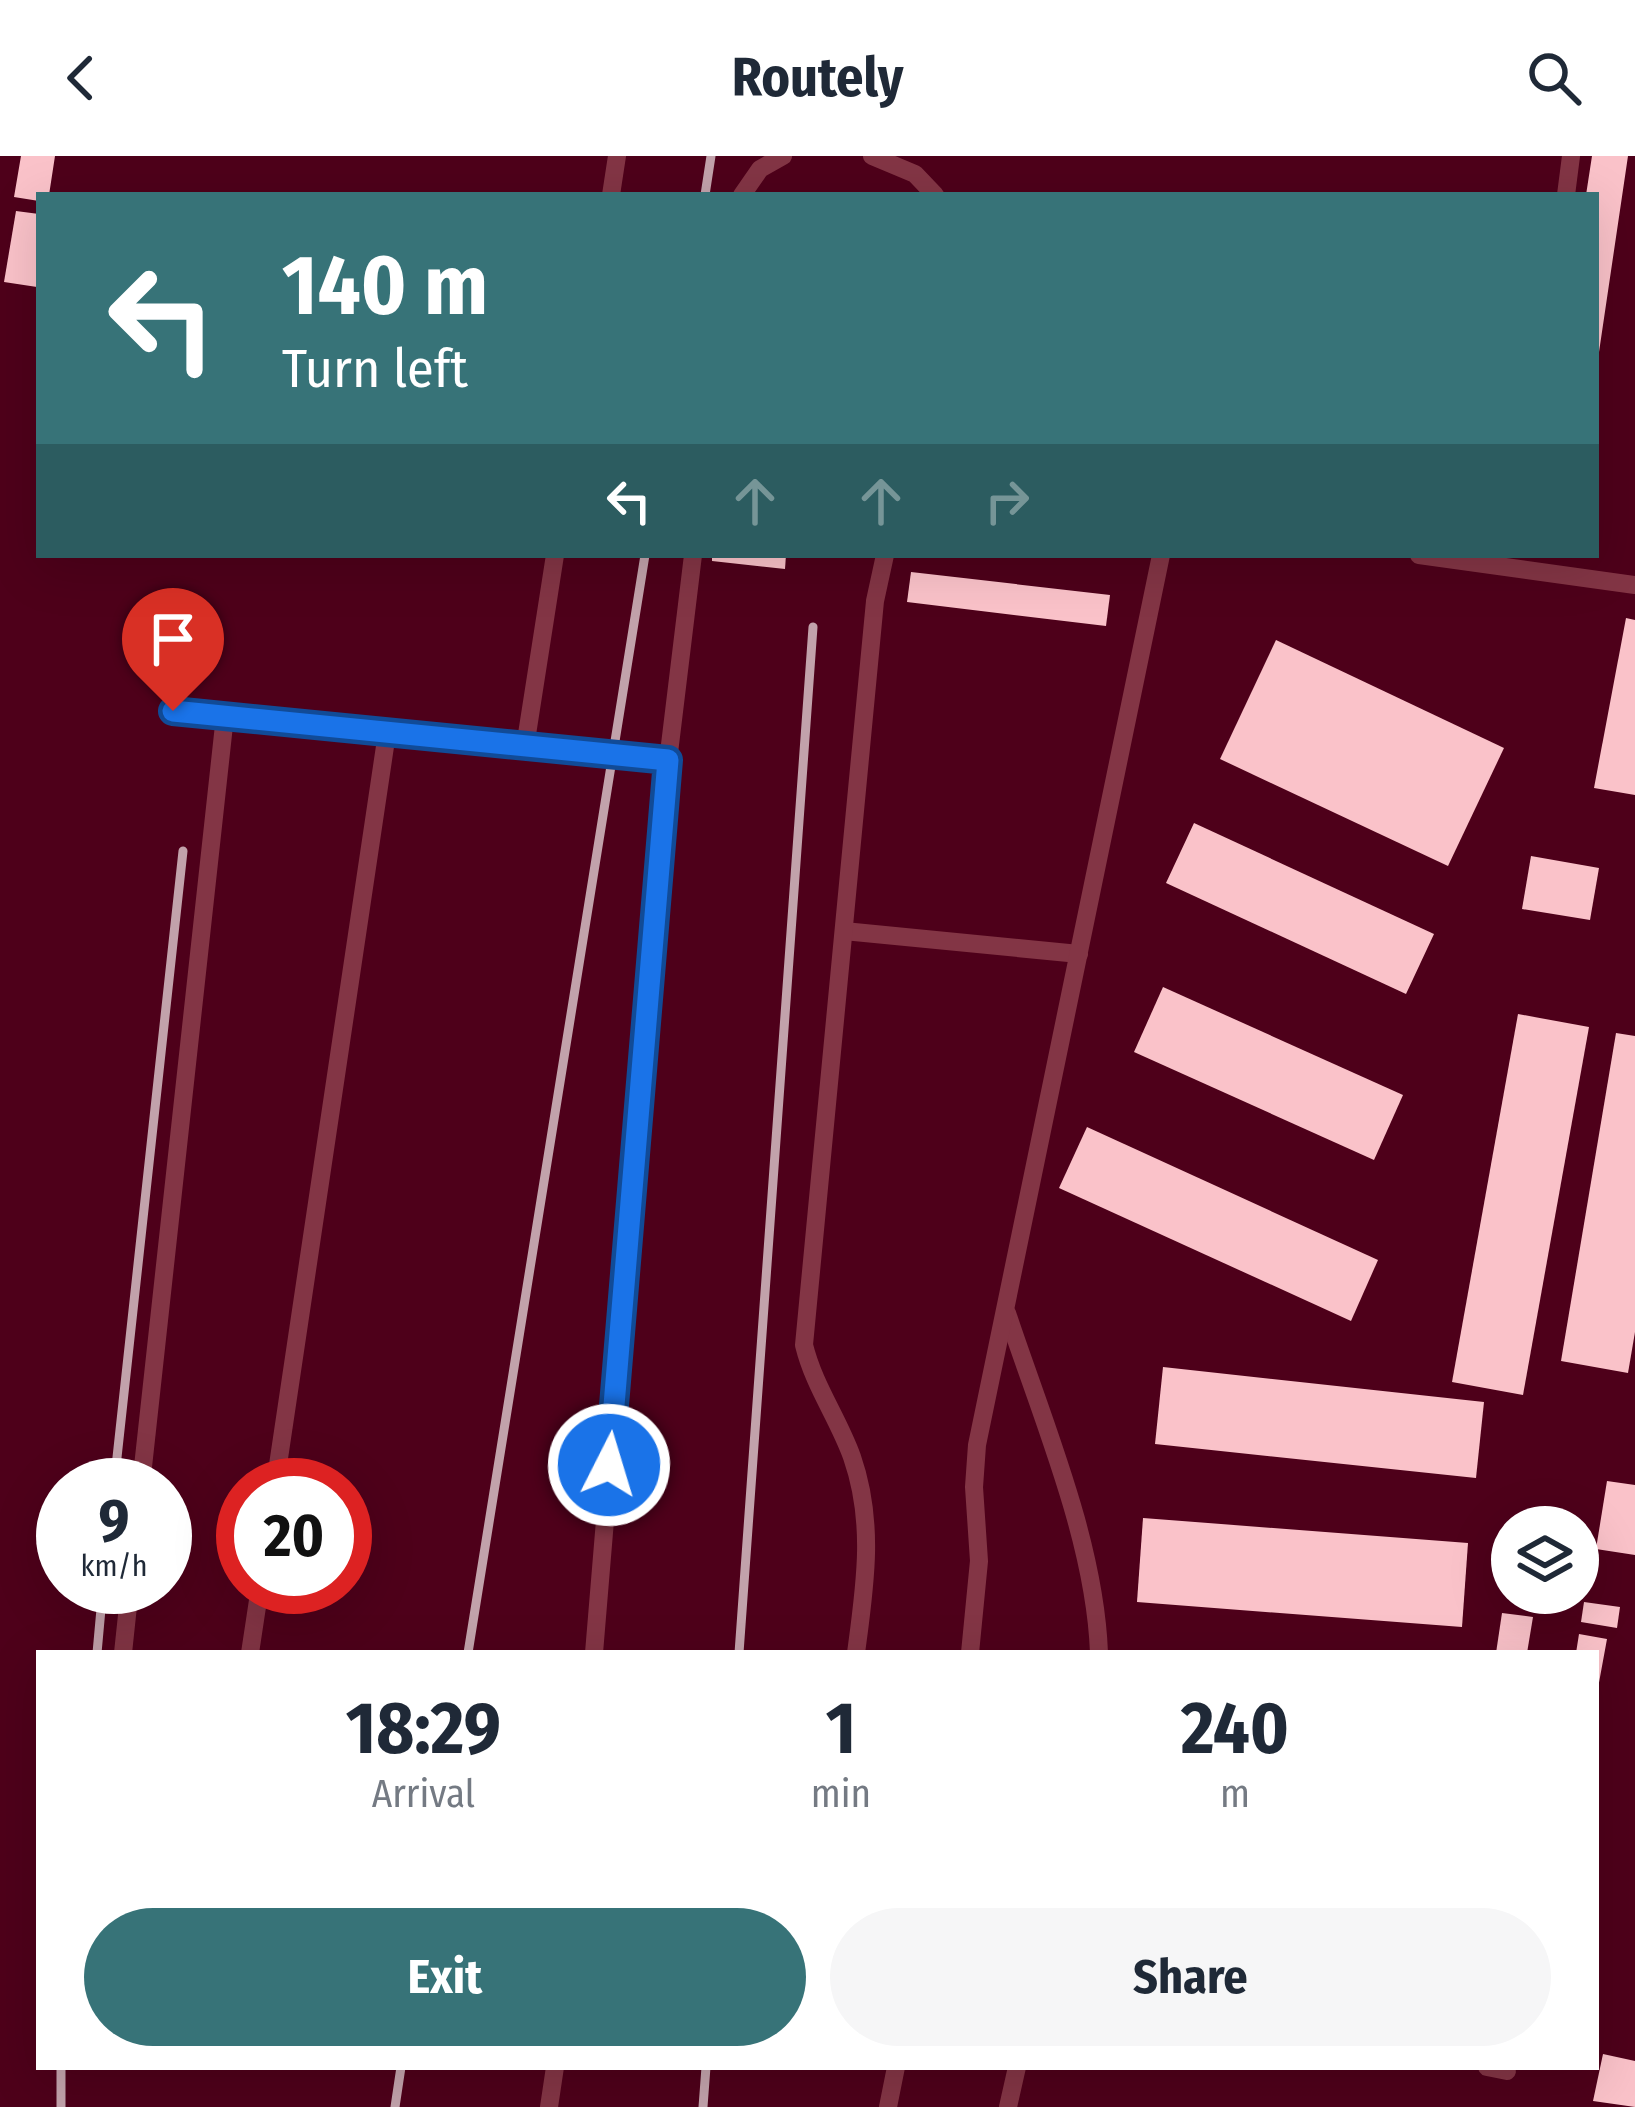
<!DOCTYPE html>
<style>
body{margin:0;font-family:"Fira Sans Condensed",sans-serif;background:#f6f6f7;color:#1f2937;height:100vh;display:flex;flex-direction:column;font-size:45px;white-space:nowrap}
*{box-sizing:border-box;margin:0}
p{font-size:39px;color:#747a83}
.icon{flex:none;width:66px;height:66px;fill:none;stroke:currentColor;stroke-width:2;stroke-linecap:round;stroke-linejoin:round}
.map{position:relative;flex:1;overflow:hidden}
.sheet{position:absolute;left:36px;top:1494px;width:1563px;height:420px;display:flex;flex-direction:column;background:#fff;border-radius:0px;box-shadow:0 12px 48px #0002}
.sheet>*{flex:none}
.hud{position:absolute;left:36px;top:36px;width:1563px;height:366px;border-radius:0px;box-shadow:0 12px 48px #0002;background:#377378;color:#fff;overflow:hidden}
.fabs{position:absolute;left:1491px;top:1350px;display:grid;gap:24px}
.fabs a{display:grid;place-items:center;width:108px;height:108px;border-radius:50%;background:#fff;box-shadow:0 12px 48px #0002;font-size:60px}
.speed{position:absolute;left:36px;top:1302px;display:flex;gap:24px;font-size:60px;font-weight:700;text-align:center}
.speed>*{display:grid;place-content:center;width:156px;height:156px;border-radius:50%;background:#fff;box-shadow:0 12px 48px #0002;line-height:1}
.speed small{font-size:30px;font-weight:400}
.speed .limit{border:18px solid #d22;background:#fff;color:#111}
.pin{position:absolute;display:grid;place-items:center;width:102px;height:102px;color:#fff;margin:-123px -51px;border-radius:50% 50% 50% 0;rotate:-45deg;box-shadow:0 0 12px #0007}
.pin .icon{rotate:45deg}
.me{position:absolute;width:132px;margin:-66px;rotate:5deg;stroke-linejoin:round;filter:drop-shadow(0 0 9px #0008)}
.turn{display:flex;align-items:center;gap:42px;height:252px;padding:0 48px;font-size:54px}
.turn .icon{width:156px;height:156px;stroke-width:2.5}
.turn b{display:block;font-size:84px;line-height:102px}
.lanes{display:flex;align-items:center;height:114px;padding:0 48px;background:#0003;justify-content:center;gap:60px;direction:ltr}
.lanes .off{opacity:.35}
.eta{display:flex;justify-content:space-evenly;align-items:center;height:204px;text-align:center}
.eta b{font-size:72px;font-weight:700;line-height:84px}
.primary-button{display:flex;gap:24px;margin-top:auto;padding:24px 48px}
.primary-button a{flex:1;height:138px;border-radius:72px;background:#377378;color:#fff;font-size:48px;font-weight:700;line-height:138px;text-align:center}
.primary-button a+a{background:#f6f6f7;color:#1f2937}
header{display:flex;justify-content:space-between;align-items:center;height:156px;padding:0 48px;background:#fff;font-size:54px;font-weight:700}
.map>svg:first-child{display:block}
.building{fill:#fac2c9}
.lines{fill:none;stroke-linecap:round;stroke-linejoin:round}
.service{stroke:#833545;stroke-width:18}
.rail{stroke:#c2a2ab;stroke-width:9}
.route-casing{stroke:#114b97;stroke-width:30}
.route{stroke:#1a73e8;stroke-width:21}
</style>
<header><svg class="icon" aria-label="back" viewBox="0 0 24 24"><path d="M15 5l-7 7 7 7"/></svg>Routely<svg class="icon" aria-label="search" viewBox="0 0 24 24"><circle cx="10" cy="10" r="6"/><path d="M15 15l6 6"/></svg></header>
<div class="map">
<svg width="1635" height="1951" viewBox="0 0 1635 1951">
<rect width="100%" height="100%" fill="#4e001a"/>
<!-- building -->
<g class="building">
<polygon points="21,0 55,0 49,39 39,39 39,45 14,41"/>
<polygon points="1592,0 1628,0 1599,196 1596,39 1586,39"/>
<polygon points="16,55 39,58 37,131 4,126"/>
<polygon points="712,399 786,399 785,413 712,405"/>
<polygon points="911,416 1110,439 1106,470 907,446"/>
<polygon points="1626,462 1635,464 1635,639 1594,632"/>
<polygon points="1276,484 1504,592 1448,710 1220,603"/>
<polygon points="1194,667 1434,778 1406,838 1166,727"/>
<polygon points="1531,700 1599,712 1590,764 1522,753"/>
<polygon points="1163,831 1403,939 1374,1004 1134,896"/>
<polygon points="1518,858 1589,871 1523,1239 1452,1226"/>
<polygon points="1616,877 1635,880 1635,1176 1628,1217 1561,1205"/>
<polygon points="1087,971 1378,1104 1351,1165 1059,1032"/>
<polygon points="1163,1211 1484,1246 1476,1322 1155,1288"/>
<polygon points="1607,1325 1635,1329 1635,1399 1596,1393"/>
<polygon points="1143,1362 1468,1387 1462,1471 1137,1446"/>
<polygon points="1584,1446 1620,1451 1617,1472 1581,1466"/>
<polygon points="1502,1457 1533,1461 1527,1497 1496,1497"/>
<polygon points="1579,1478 1607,1483 1598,1532 1596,1497 1576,1497"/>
<polygon points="1603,1898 1635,1905 1635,1951 1593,1945"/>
</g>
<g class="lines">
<!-- service -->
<g class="service">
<polyline points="872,0 915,18 935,39"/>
<polyline points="611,39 617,0"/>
<polyline points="742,39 760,13 783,0"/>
<polyline points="1566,39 1571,0"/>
<polyline points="1419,399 1635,429"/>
<polyline points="173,555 668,605"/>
<polyline points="525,591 555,399"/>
<polyline points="844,775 1079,798"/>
<path d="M1007,1157C1042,1263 1095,1385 1099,1497"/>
<polyline points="141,1329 225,560"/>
<polyline points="275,1329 387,577"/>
<polyline points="123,1497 130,1431"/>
<polyline points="250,1497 260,1431"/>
<polyline points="594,1497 668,605 693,399"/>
<path d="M856,1497C865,1430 875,1367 852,1301C838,1262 814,1230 804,1189L875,445L885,399"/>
<polyline points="970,1497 979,1405 974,1331 977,1289 1161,399"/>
<polyline points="1487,1911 1507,1915"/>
<polyline points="549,1951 555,1911"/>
<polyline points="888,1951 896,1911"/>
<polyline points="1008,1951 1017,1911"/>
</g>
<!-- rail -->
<g class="rail">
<polyline points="705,39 711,0"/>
<polyline points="114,1329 183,695"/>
<polyline points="97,1497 103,1431"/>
<polyline points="468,1497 645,399"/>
<polyline points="739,1497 813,471"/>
<polyline points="61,1951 61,1911"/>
<polyline points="395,1951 401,1911"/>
<polyline points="703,1951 706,1911"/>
</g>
</g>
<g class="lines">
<defs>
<polyline id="route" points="173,555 668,604 609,1309"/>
</defs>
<!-- route casing -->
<use href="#route" class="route-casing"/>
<!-- route -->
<use href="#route" class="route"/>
</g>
</svg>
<div class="fabs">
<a><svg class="icon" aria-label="layers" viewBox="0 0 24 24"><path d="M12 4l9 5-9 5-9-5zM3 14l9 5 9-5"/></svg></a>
</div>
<div class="speed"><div>9<small>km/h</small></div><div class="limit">20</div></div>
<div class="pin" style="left:173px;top:555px;background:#d93025"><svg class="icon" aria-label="arrive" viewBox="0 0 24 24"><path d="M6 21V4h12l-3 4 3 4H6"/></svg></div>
<svg class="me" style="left:609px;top:1309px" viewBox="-20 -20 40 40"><circle r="17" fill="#1a73e8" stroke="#fff" stroke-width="3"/><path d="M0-11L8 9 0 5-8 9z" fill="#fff"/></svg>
<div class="hud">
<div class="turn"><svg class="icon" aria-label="left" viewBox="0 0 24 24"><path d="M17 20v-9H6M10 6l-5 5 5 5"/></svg><div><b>140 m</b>Turn left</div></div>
<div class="lanes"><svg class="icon" aria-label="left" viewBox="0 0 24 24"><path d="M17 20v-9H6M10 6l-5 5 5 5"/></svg><svg class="icon off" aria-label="ahead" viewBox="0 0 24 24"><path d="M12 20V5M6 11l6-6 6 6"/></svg><svg class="icon off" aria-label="ahead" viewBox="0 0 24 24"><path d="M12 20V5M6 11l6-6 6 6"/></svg><svg class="icon off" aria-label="right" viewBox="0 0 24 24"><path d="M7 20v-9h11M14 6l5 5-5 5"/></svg></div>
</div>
<section class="sheet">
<div class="eta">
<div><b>18:29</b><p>Arrival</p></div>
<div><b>1</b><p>min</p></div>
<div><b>240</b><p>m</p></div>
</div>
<div class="primary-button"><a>Exit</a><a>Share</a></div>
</section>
</div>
